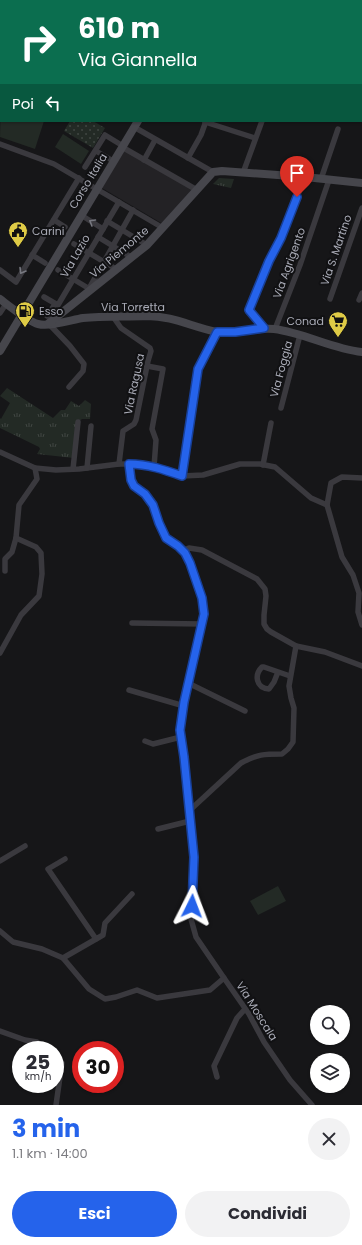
<!DOCTYPE html>
<html lang="it">
<meta charset="utf-8">
<style>
body{margin:0;font-family:Poppins,sans-serif;background:#f2f2f3;color:#2b2b33;height:100vh;display:flex;flex-direction:column;font-size:15px;white-space:nowrap}
*{box-sizing:border-box;margin:0}
p{font-size:13px;color:#7c7c81}
.icon{flex:none;width:22px;height:22px;fill:none;stroke:currentColor;stroke-width:2;stroke-linecap:round;stroke-linejoin:round}
.map{position:relative;height:1105px;overflow:hidden}
.details{display:flex;flex-direction:column;background:#fff;flex:1}
.details>*{flex:none}
.top-card{position:absolute;left:0px;top:0px;width:362px;height:122px;box-shadow:0 1px 3px #0004;background:#0b6e4f;color:#fff;overflow:hidden}
.fabs{position:absolute;left:310px;top:1005px;display:grid;gap:8px}
.fabs a{display:grid;place-items:center;width:40px;height:40px;border-radius:50%;background:#fff;box-shadow:0 1px 3px #0004;font-size:20px}
.speed{position:absolute;left:12px;top:1041px;display:flex;gap:8px;font-size:20px;font-weight:700;text-align:center}
.speed>*{display:grid;place-content:center;width:52px;height:52px;border-radius:50%;background:#fff;box-shadow:0 1px 3px #0004;line-height:1}
.speed small{font-size:10px;font-weight:400}
.speed .limit{border:6px solid #d22;background:#fff;color:#111}
.pin{position:absolute;display:grid;place-items:center;width:34px;height:34px;color:#fff;margin:-41px -17px;border-radius:50% 50% 50% 0;rotate:-45deg;box-shadow:0 0 4px #0007}
.pin .icon{rotate:45deg}
.me{position:absolute;width:44px;margin:-22px;rotate:3deg;stroke-linejoin:round;filter:drop-shadow(0 0 3px #0008)}
.turn{display:flex;align-items:center;gap:14px;height:84px;padding:0 12px;font-size:18px}
.turn .icon{width:52px;height:52px;stroke-width:2.5}
.turn b{display:block;font-size:28px;line-height:34px}
.then{display:flex;align-items:center;height:38px;padding:0 12px;background:#0003;gap:8px;font-size:15px}
.round{display:grid;place-items:center;flex:none;width:42px;height:42px;border-radius:21px;background:#f2f2f3}
.headline{display:flex;align-items:center;justify-content:space-between;height:68px;padding:0 12px}
h1{font-size:24px;font-weight:700;line-height:30px;color:#2563eb}
.button{display:flex;gap:8px;margin-top:auto;padding:8px 12px}
.button a{flex:1;height:46px;border-radius:24px;background:#2563eb;color:#fff;font-size:16px;font-weight:700;line-height:46px;text-align:center}
.button a+a{background:#f2f2f3;color:#2b2b33}
.map>svg:first-child{display:block}
.built{fill:#232225}
.grass{fill:url(#grass-tufts)}
.park{fill:url(#park-dots)}
.garden{fill:#232a25}
.lines{fill:none;stroke-linecap:round;stroke-linejoin:round}
.street{stroke:#3a393e;stroke-width:5.5}
.secondary{stroke:#46464c;stroke-width:8}
.oneway{stroke:#777880}
.route-casing{stroke:#184099;stroke-width:10}
.route{stroke:#2563eb;stroke-width:7}
.labels{text-anchor:middle;stroke-width:4;stroke-linejoin:round;paint-order:stroke}
.street-label{font-size:11px;fill:#a9abb6;stroke:#111113}
.poi-label{font-size:11px;fill:#a9abb6;stroke:#111113;text-anchor:start}
</style>
<div class="map">
<svg width="362" height="1105" viewBox="0 0 362 1105">
<defs>
<pattern id="grass-tufts" width="24" height="20" patternUnits="userSpaceOnUse"><rect width="24" height="20" fill="#232a25"/><path d="M3 7l-1-3M5 7V3M7 7l1-3M15 17l-1-3M17 17v-4M19 17l1-3" fill="none" stroke="#404642"/></pattern>
<pattern id="park-dots" width="8" height="8" patternUnits="userSpaceOnUse"><rect width="8" height="8" fill="#232a25"/><path d="M2 2h.1M6 6h.1" fill="none" stroke="#404642" stroke-width="1.8" stroke-linecap="round"/></pattern>
</defs>
<rect width="100%" height="100%" fill="#161618"/>
<!-- built -->
<polygon class="built" points="125,150 193,190 163,224 102,188"/>
<!-- grass -->
<g class="grass">
<polygon points="219,178 234,179 231,188 213,184"/>
<polygon points="7,388 53,418 61,410 65,410 71,401 79,406 85,400 91,404 90,419 82,419 78,422 74,458 37,454 40,449 39,447 0,428 0,418 1,419 10,403 0,396"/>
</g>
<!-- park -->
<polygon class="park" points="70,121 93,121 105,128 93,148 64,131"/>
<!-- garden -->
<g class="garden">
<polygon points="1,96 1,121 44,121 35,149 0,137"/>
<polygon points="63,134 89,151 81,164 55,147"/>
<polygon points="278,886 286,901 258,915 250,901"/>
</g>
<g class="lines">
<!-- street -->
<g class="street">
<polyline points="35,0 36,1"/>
<polyline points="124,0 125,1"/>
<polyline points="225,0 227,1"/>
<polyline points="72,1 72,0"/>
<polyline points="94,1 95,0"/>
<polyline points="116,1 117,0"/>
<polyline points="0,20 1,21"/>
<polyline points="361,32 362,32"/>
<polyline points="0,74 1,72"/>
<polyline points="361,89 362,90"/>
<polyline points="361,118 362,118"/>
<polyline points="205,122 255,138"/>
<polyline points="134,127 213,172"/>
<polyline points="0,144 54,164 163,228"/>
<polyline points="122,147 197,190"/>
<polyline points="96,151 113,161"/>
<polyline points="188,158 201,135 206,121"/>
<polyline points="144,160 155,140"/>
<polyline points="85,167 105,135 123,146"/>
<polyline points="243,173 262,121"/>
<polyline points="321,179 338,129"/>
<polyline points="81,215 103,229"/>
<polyline points="54,220 65,227"/>
<polyline points="107,221 147,245"/>
<polyline points="98,237 131,257"/>
<polyline points="74,244 116,269"/>
<polyline points="32,255 45,263"/>
<polyline points="0,270 16,282 79,178"/>
<polyline points="58,270 88,288"/>
<polyline points="87,292 133,210"/>
<polyline points="44,297 56,304"/>
<polyline points="330,299 362,208"/>
<polyline points="359,300 362,293"/>
<polyline points="0,313 6,304"/>
<polyline points="47,316 55,304 58,305 119,202"/>
<polyline points="114,318 121,328 150,348 151,351 148,361 136,420 134,424 123,431 119,464"/>
<polyline points="49,324 70,346 84,364 83,371 69,387"/>
<polyline points="264,328 249,309 269,261 281,238 305,177"/>
<polyline points="275,329 300,265 329,180"/>
<polyline points="147,366 163,369 152,429 156,440 154,467"/>
<polyline points="281,408 300,335"/>
<polyline points="0,452 35,468 56,470 79,469 119,464 139,464 158,467 182,476 203,475 240,464 260,464 275,467 311,498 327,505"/>
<polyline points="129,464 131,480 134,486 145,494 153,505 159,523 166,538 177,546 185,553 190,563 202,598 204,614 184,702 180,731 184,757 194,857 191,919 196,937 224,978"/>
<polyline points="263,465 271,423"/>
<polyline points="87,468 91,426"/>
<polyline points="73,469 78,422"/>
<polyline points="182,476 198,369 217,332"/>
<polyline points="362,478 342,477 331,483 327,505 342,557 353,575 359,593 358,612 362,625"/>
<polyline points="182,551 189,548 202,550 257,579 265,589 266,596 264,615 264,624 267,629 271,632 296,646 325,652 362,666"/>
<polyline points="5,571 5,559 12,552 16,538 19,505 37,479 35,468"/>
<polyline points="132,623 202,624"/>
<polyline points="0,653 21,615 39,596 42,574 41,553 36,547 16,538"/>
<path d="M278,672L274,682L269,689C256,688 254,675 262,667H264L290,676"/>
<polyline points="188,683 245,711"/>
<polyline points="129,690 184,706"/>
<polyline points="145,741 153,744 181,737"/>
<path d="M189,811L241,763C258,754 264,754 282,754L288,749L293,742L294,708L291,698L289,686L296,646"/>
<polyline points="158,829 190,821"/>
<polyline points="65,859 48,869 96,939"/>
<polyline points="0,861 25,846"/>
<polyline points="0,931 13,942 42,949 63,958 89,989 105,999 116,997 137,990 157,998 210,990 224,978 249,1014 264,1042 290,1080 312,1105"/>
<polyline points="63,958 103,935 105,923 132,894"/>
<polyline points="0,1031 25,1040 37,1042 46,1050"/>
<polyline points="55,1056 62,1063 56,1105"/>
<polyline points="217,1077 214,1066 237,1018 245,1009"/>
</g>
<!-- secondary -->
<g class="secondary">
<polyline points="212,1 213,0"/>
<path d="M0,299C8,305 29,322 38,324C50,327 71,320 83,318C104,316 126,317 147,316C173,316 192,327 217,332C236,335 255,327 274,329C305,333 332,349 362,352"/>
<polyline points="49,323 147,245 213,172 222,171 305,177 362,183"/>
<polyline points="0,351 138,121"/>
</g>
</g>
<!-- one-way arrows -->
<defs><path id="oneway-chevron" d="M-2-3.5L2.5 0L-2 3.5" fill="none" stroke-width="1.6" stroke-linecap="round" stroke-linejoin="round"/></defs>
<g class="oneway">
<use href="#oneway-chevron" transform="translate(92 222) rotate(-149)"/>
<use href="#oneway-chevron" transform="translate(22 271) rotate(121)"/>
</g>
<g class="lines">
<defs>
<path id="route" d="M192,906L194,857L184,757L180,730L184,702L204,614L202,598L190,563L185,553L178,546L166,538L159,523L153,505L145,494L134,486L131,480L129,464C148,464 165,470 182,476L198,369L217,332H235L264,328L249,310L269,261L281,238L297,197"/>
</defs>
<!-- route casing -->
<use href="#route" class="route-casing"/>
<!-- route -->
<use href="#route" class="route"/>
</g>
<!-- icons -->
<defs>
<symbol id="civic-pin" viewBox="-11 -11 22 30"><path d="M0 17L-7.5 6A9.5 9.5 0 1 1 7.5 6Z" fill="#dfcb46" stroke="#111113"/><path d="M-.6-6.5H3V-4.5H.6V-3L4-1V1h2V6H-6V1h2V-1L-.6-3ZM-1.2 2.5V6h2.4V2.5Z" fill="#111"/></symbol>
<symbol id="fuel-pin" viewBox="-11 -11 22 30"><path d="M0 17L-7.5 6A9.5 9.5 0 1 1 7.5 6Z" fill="#dfcb46" stroke="#111113"/><path d="M-5.5-6h7V0h2V4h1.3V-2.5L3-4.5l.8-.8L6-3V5H2.5V1h-1V6h-7ZM-4.2-4.7v3.2H.2V-4.7Z" fill="#111"/></symbol>
<symbol id="supermarket-pin" viewBox="-11 -11 22 30"><path d="M0 17L-7.5 6A9.5 9.5 0 1 1 7.5 6Z" fill="#dfcb46" stroke="#111113"/><path d="M-6-5.5h2.5l.6 2H6L4.5 2H-2.5L-4.4-4H-6ZM-1.5 3.2a1.3 1.3 0 1 0 .1 0ZM3 3.2a1.3 1.3 0 1 0 .1 0Z" fill="#111"/></symbol>
</defs>
<g fill-rule="evenodd">
<use href="#civic-pin" x="7" y="220" width="22" height="30"/>
<use href="#fuel-pin" x="14" y="300" width="22" height="30"/>
<use href="#supermarket-pin" x="327" y="310" width="22" height="30"/>
</g>
<g class="labels">
<!-- street labels -->
<g class="street-label">
<text transform="translate(88 181) rotate(-59)" y="4">Corso Italia</text>
<text transform="translate(336 250) rotate(-71)" y="4">Via S. Martino</text>
<text transform="translate(119 252) rotate(-40)" y="4">Via Piemonte</text>
<text transform="translate(75 256) rotate(-60)" y="4">Via Lazio</text>
<text transform="translate(289 263) rotate(-70)" y="4">Via Agrigento</text>
<text x="133" y="311">Via Torretta</text>
<text transform="translate(281 369) rotate(-75)" y="4">Via Foggia</text>
<text transform="translate(134 384) rotate(-78)" y="4">Via Ragusa</text>
<text transform="translate(257 1011) rotate(58)" y="4">Via Moscala</text>
</g>
<!-- poi labels -->
<g class="poi-label">
<text x="32" y="235">Carini</text>
<text x="39" y="315">Esso</text>
<text x="324" y="325" text-anchor="end">Conad</text>
</g>
</g>
</svg>
<div class="fabs">
<a><svg class="icon" aria-label="search" viewBox="0 0 24 24"><circle cx="10" cy="10" r="6"/><path d="M15 15l6 6"/></svg></a>
<a><svg class="icon" aria-label="layers" viewBox="0 0 24 24"><path d="M12 4l9 5-9 5-9-5zM3 14l9 5 9-5"/></svg></a>
</div>
<div class="speed"><div>25<small>km/h</small></div><div class="limit">30</div></div>
<div class="pin" style="left:297px;top:197px;background:#d93025"><svg class="icon" aria-label="arrive" viewBox="0 0 24 24"><path d="M6 21V4h12l-3 4 3 4H6"/></svg></div>
<svg class="me" style="left:192px;top:906px" viewBox="-20 -20 40 40"><path d="M0-17L14 15 0 8-14 15z" fill="#2563eb" stroke="#fff" stroke-width="4"/></svg>
<div class="top-card">
<div class="turn"><svg class="icon" aria-label="right" viewBox="0 0 24 24"><path d="M7 20v-9h11M14 6l5 5-5 5"/></svg><div><b>610 m</b>Via Giannella</div></div>
<div class="then">Poi<svg class="icon" aria-label="left" viewBox="0 0 24 24"><path d="M17 20v-9H6M10 6l-5 5 5 5"/></svg></div>
</div>
</div>
<section class="details">
<div class="headline"><div><h1>3 min</h1><p>1.1 km · 14:00</p></div><a class="round"><svg class="icon" aria-label="close" viewBox="0 0 24 24"><path d="M6 6l12 12M18 6L6 18"/></svg></a></div>
<div class="button"><a>Esci</a><a>Condividi</a></div>
</section>
